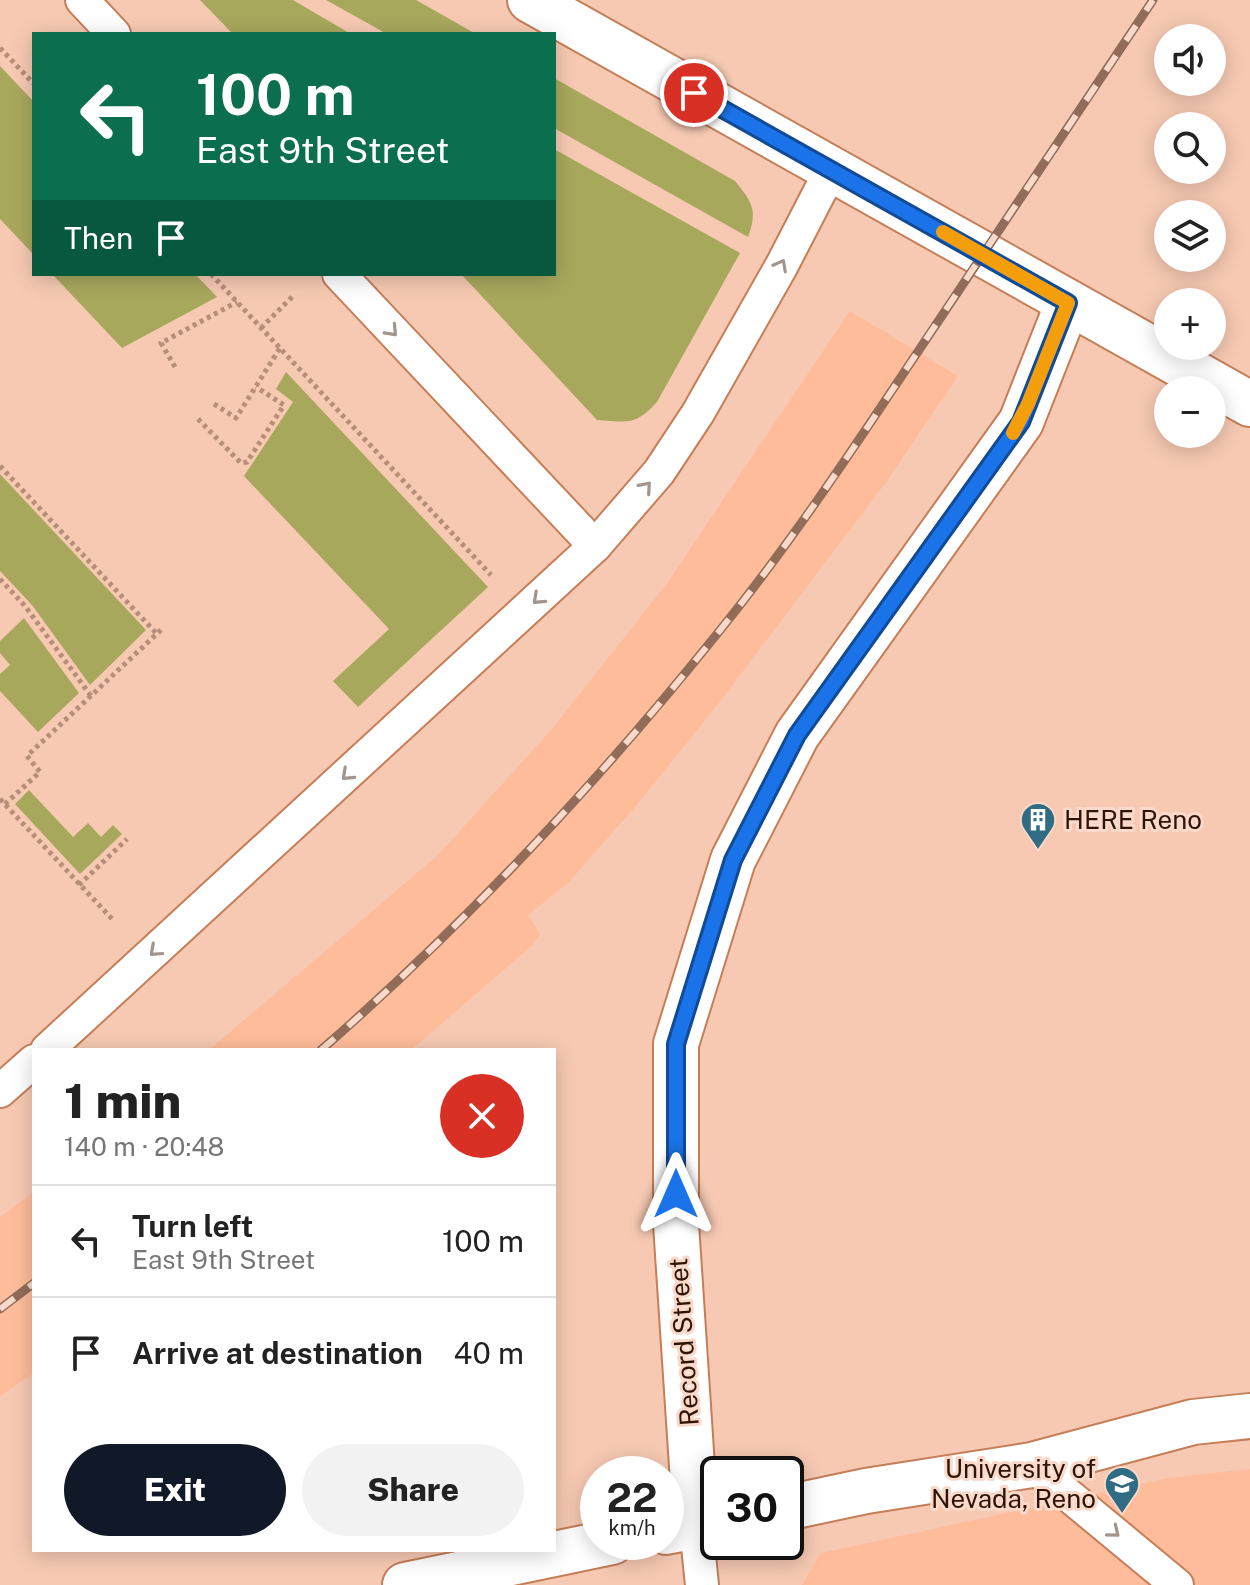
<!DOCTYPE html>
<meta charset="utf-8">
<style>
body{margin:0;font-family:"Public Sans",sans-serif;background:#f2f2f2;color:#222;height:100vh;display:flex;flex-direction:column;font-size:30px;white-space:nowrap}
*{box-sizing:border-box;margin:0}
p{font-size:26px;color:#767676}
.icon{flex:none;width:44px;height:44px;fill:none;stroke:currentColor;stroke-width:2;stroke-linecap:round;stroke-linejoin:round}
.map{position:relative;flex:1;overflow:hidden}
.details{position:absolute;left:32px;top:1048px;width:524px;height:504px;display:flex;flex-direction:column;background:#fff;border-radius:0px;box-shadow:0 4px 20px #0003}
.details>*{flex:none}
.top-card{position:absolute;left:32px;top:32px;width:524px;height:244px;border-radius:0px;box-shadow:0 4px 20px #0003;background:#0b6e4f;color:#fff;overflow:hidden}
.buttons{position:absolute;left:1154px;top:24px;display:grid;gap:16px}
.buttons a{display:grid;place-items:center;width:72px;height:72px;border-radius:50%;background:#fff;box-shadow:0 4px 20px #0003;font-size:40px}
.speed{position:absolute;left:580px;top:1456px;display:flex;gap:16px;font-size:40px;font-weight:700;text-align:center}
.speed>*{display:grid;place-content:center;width:104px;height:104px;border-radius:50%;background:#fff;box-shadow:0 4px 20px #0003;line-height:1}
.speed small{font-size:20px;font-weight:400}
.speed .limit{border:4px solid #111;border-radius:12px;background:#fff;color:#111}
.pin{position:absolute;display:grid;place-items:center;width:68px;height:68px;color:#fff;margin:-34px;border:4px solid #fff;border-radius:50%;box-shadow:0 2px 8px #0007}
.me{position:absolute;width:88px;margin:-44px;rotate:0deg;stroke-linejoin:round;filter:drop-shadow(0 0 6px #0008)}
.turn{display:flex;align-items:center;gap:28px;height:168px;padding:0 32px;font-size:36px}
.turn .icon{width:104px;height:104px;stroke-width:2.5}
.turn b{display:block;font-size:56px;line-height:68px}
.then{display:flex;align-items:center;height:76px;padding:0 32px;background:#0003;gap:16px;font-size:30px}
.round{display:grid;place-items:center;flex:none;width:84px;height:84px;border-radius:42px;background:#f2f2f2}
.overview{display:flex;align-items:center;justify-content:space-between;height:136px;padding:0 32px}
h1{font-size:48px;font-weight:800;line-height:60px}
.button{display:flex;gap:16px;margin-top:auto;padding:16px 32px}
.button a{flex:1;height:92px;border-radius:48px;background:#111827;color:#fff;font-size:32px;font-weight:800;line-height:92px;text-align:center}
.button a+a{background:#f2f2f2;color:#222}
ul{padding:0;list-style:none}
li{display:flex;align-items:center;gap:24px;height:112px;padding:0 32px;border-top:2px solid #e0e0e0}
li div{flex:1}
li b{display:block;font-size:30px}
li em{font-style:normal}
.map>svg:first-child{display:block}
.built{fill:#febc9a}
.green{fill:#a8a85d}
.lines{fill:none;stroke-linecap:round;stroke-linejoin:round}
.lane-casing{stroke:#c47e58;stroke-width:36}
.street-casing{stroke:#c47e58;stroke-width:48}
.secondary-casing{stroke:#c47e58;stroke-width:48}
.path{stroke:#b68e7a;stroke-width:5;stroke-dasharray:4 4;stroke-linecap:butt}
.lane{stroke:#fff;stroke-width:32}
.street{stroke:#fff;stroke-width:44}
.secondary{stroke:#fff;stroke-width:44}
.rail-casing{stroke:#906c59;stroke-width:9}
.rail{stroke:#f9daca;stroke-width:6;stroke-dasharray:18;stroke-linecap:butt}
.oneway{stroke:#a1958e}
.route-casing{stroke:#114b97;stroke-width:20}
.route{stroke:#1a73e8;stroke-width:14}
.slow{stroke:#f59e0b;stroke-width:14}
.labels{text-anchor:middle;stroke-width:6;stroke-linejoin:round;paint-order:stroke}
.poi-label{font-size:26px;fill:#2f1405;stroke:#f9daca;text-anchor:start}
.street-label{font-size:26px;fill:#2f1405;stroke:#f9daca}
</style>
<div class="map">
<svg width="1250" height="1585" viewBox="0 0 1250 1585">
<rect width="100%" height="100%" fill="#f7c9b2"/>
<!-- built -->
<g class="built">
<polygon points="850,311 958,376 887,481 718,704 635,807 569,882 528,915 540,934 533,945 411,1050 209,1050 438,855 552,729 668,582"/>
<polygon points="34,1192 34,1373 0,1396 0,1217"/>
<polygon points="1250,1469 1250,1585 802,1585 821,1553 1169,1478"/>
</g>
<!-- green -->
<g class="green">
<polygon points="200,0 293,0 351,34 233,34"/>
<polygon points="326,0 416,0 476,34 387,34"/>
<polygon points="0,66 34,102 34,255 0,219"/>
<path d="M554,78L735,181C752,202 758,210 748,237L554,128Z"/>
<path d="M554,149L740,253L657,402C635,426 628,422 597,420L461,274H554Z"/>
<polygon points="52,274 195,274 217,297 122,348"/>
<polygon points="286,372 488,587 358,707 333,681 389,629 244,476 293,402 276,389"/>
<polygon points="0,474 146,630 90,685 32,605 0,571"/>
<polygon points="24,618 79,693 38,732 0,691 0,674 10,665 0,653 0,641"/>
<polygon points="29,790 73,837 88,823 101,837 113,825 122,834 80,874 15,804"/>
</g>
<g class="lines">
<defs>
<g id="lane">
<polyline points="82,0 114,34"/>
<polyline points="339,274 595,546"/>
<polyline points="47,1050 595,546 659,472 698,413 782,265 831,170"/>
<polyline points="0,1091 34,1061"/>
<polyline points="1032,1465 1177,1585"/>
<polyline points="696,1527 702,1585"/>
</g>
<g id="street">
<polyline points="530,0 1250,404"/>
<polyline points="696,1527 676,1224 676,1044 733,860 797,735 1021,422 1068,303"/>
</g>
<g id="secondary">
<polyline points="786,1508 866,1491 1032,1465 1193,1422 1250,1416"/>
<polyline points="666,1532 718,1522"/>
<polyline points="405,1585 612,1542"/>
</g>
</defs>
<!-- lane casing -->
<use href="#lane" class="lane-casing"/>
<!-- street casing -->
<use href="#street" class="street-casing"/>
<!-- secondary casing -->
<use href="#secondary" class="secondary-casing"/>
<!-- path -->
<g class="path">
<polyline points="0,48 34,84"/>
<polyline points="211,274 491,575"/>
<polyline points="261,328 295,294"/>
<polyline points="175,367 161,343 237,302"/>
<polyline points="214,404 236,418 280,348"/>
<polyline points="198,419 241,463 247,462 284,405 256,387"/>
<polyline points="0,466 157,634"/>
<polyline points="0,579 25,606 91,696"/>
<polyline points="0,799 114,921"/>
<polyline points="5,804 40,772 27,756 163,628"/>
<polyline points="79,885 127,839"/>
</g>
<!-- lane -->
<use href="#lane" class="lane"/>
<!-- street -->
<use href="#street" class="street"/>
<!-- secondary -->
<use href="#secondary" class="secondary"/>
<defs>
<g id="rail">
<path d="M321,1050C467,923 600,780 721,629C789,545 849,455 909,365C990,243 1072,122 1153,0"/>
<polyline points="0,1309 34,1283"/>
</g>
</defs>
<!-- rail casing -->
<use href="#rail" class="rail-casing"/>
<!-- rail -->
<use href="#rail" class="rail"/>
</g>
<!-- one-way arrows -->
<defs><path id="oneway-chevron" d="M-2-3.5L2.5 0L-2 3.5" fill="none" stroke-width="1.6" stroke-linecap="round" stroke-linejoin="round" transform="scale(2)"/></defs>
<g class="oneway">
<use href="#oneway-chevron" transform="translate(781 265) rotate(-62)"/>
<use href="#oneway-chevron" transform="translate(392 331) rotate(47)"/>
<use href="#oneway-chevron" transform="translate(646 487) rotate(-49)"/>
<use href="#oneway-chevron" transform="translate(538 599) rotate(137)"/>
<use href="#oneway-chevron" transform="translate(347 775) rotate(137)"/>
<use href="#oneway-chevron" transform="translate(155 951) rotate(138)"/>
<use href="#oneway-chevron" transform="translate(1114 1532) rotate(39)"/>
</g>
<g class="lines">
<defs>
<polyline id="route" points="676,1194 676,1044 733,860 797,735 1021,422 1068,303 694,93"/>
</defs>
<!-- route casing -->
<use href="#route" class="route-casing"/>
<!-- route -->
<use href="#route" class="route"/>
<!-- slow -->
<polyline class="slow" points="943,232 1068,303 1028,404 1013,433"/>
</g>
<!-- icons -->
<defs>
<symbol id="building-pin" viewBox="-11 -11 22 30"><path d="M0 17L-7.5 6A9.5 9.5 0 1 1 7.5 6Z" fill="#316b84" stroke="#f9daca"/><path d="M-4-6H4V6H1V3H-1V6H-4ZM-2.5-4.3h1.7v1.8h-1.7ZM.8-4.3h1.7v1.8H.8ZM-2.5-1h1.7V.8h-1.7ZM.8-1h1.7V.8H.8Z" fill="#fff"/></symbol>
<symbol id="university-pin" viewBox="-11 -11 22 30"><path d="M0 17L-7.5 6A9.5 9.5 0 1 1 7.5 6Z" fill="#316b84" stroke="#f9daca"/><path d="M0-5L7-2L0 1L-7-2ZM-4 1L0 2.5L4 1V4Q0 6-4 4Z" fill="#fff"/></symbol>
</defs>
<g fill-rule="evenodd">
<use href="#building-pin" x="1018" y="800" width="40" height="54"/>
<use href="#university-pin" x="1102" y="1464" width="40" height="54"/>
</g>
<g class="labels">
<!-- poi labels -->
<g class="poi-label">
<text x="1064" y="829">HERE Reno</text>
<text x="1096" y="1478" text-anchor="end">University of<tspan x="1096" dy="30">Nevada, Reno</tspan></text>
</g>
<!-- street labels -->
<g class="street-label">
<text transform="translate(684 1342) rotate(-94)" y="9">Record Street</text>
</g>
</g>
</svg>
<div class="buttons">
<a><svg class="icon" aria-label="sound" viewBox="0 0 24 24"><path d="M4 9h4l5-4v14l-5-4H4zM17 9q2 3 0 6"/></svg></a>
<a><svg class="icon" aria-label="search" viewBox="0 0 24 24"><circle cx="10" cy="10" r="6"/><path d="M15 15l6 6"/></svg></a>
<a><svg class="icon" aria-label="layers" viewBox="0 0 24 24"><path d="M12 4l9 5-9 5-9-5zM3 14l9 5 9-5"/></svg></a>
<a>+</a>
<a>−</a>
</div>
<div class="speed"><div>22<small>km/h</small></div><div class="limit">30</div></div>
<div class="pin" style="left:694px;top:93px;background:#d93025"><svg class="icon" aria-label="arrive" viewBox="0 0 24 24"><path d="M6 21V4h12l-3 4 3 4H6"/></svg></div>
<svg class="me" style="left:676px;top:1194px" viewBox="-20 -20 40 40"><path d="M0-17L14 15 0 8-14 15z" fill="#1a73e8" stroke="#fff" stroke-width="4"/></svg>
<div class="top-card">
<div class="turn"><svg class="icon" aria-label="left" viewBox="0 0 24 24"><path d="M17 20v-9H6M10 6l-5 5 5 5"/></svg><div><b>100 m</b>East 9th Street</div></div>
<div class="then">Then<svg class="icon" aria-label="arrive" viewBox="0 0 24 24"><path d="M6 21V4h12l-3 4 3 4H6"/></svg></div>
</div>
<section class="details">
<div class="overview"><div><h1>1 min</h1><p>140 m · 20:48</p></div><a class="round" style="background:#d93025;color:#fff"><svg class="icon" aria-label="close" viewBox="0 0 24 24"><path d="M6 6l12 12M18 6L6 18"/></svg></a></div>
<ul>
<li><svg class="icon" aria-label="left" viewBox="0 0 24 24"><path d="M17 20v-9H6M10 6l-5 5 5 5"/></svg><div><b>Turn left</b><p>East 9th Street</p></div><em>100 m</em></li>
<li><svg class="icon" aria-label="arrive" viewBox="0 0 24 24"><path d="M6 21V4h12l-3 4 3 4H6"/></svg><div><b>Arrive at destination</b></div><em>40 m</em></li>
</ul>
<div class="button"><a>Exit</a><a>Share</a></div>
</section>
</div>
